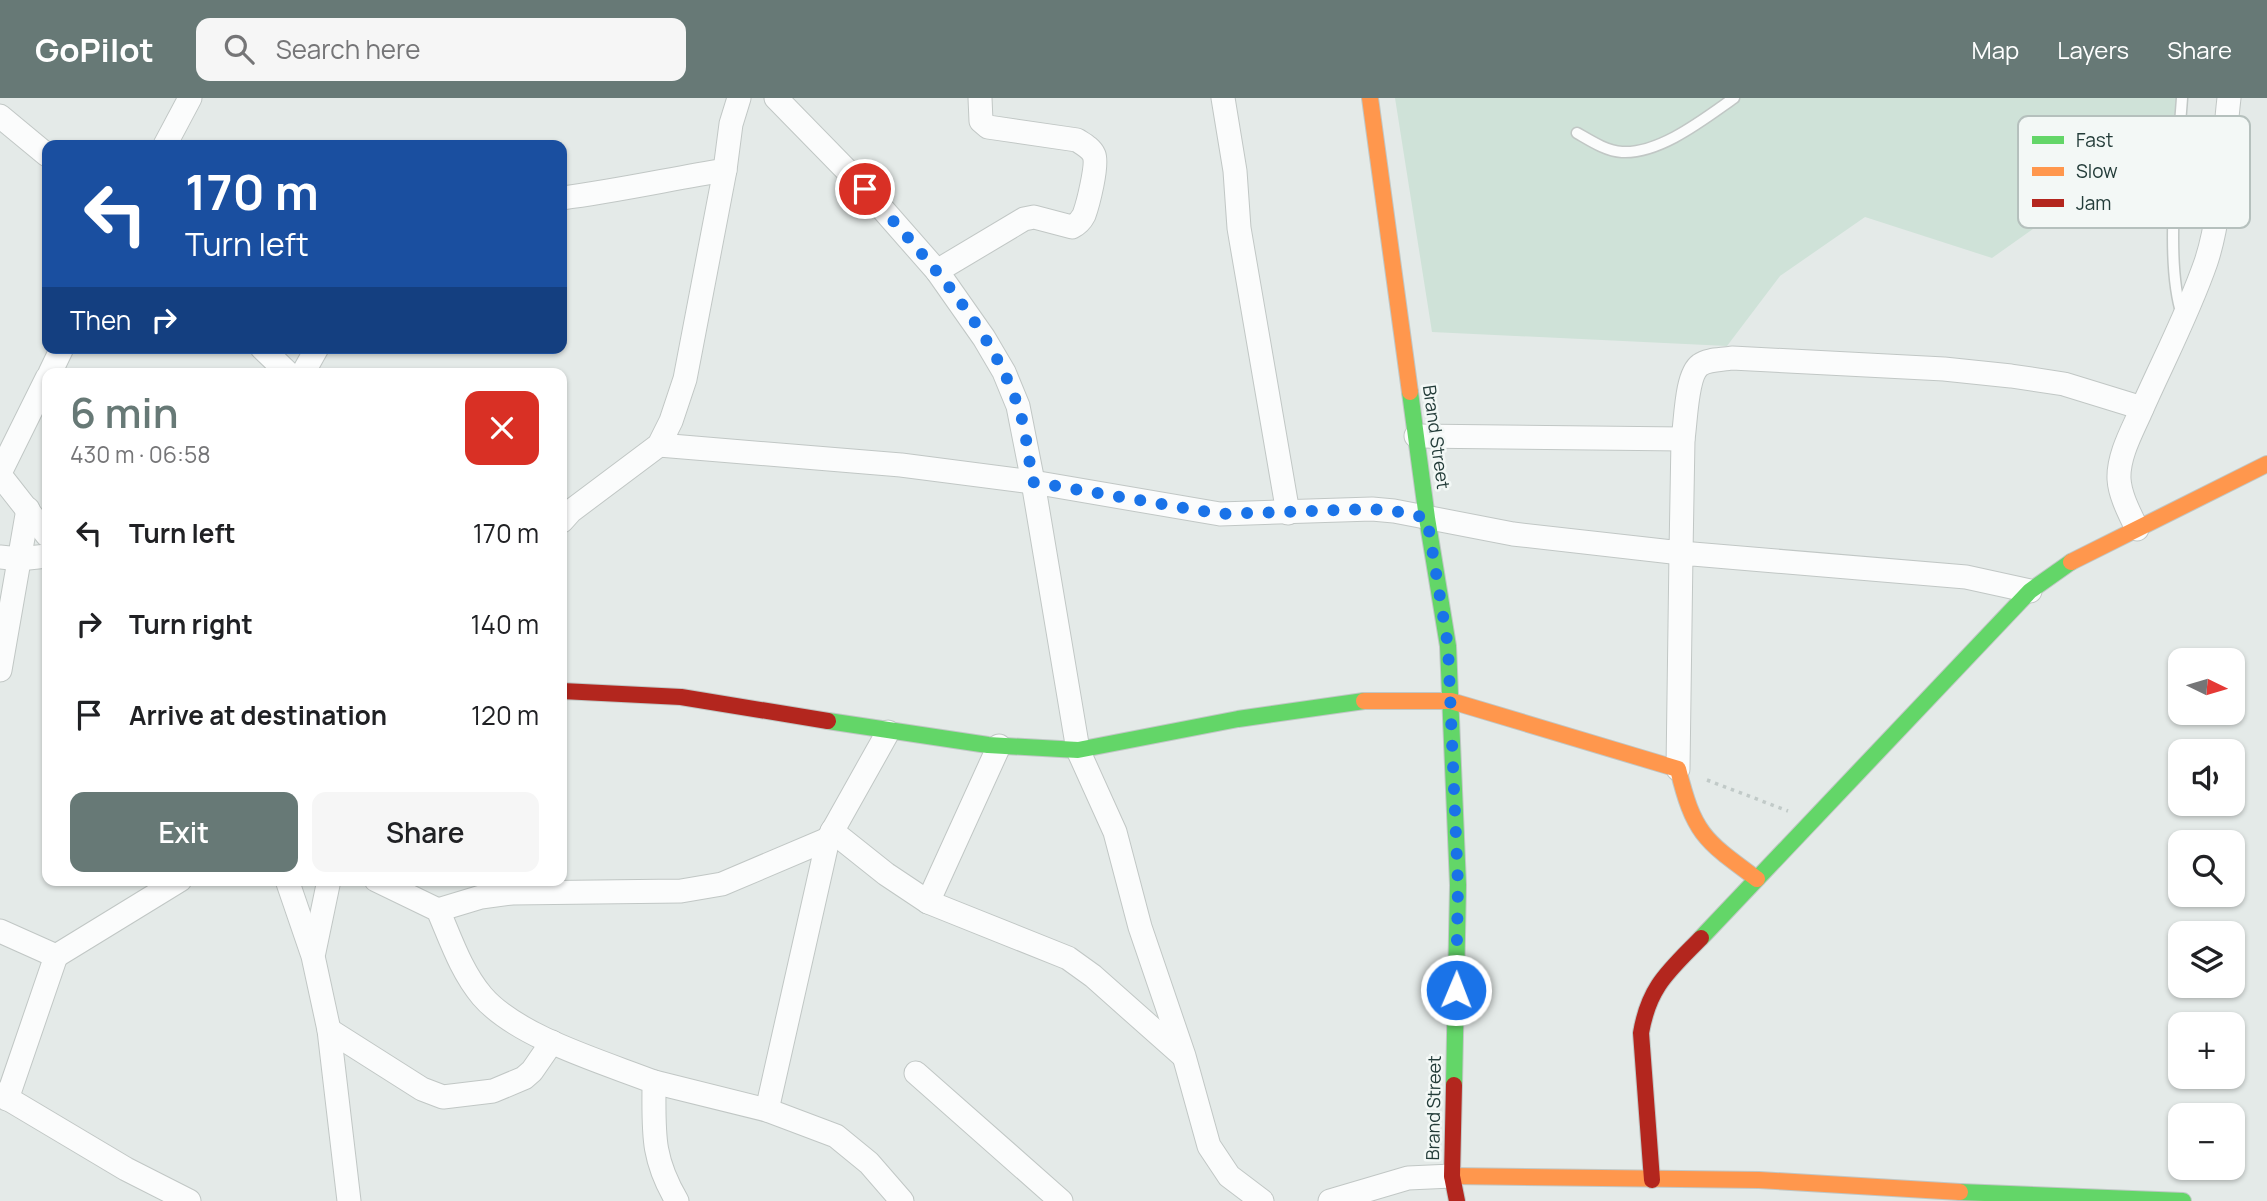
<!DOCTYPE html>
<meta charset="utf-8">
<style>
body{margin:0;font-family:Manrope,sans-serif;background:#f6f6f6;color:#202124;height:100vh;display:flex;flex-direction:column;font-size:26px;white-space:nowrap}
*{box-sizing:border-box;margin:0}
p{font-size:23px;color:#757577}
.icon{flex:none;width:38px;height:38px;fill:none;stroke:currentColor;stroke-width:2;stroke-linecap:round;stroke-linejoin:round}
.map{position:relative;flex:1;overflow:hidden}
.sheet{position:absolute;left:42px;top:270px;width:525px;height:518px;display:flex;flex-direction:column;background:#fff;border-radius:14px;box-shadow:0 2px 5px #0004}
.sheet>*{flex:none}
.guide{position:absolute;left:42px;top:42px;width:525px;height:214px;border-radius:14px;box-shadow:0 2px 5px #0004;background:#1a4fa0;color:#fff;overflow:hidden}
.needle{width:46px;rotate:95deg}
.controls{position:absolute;left:2168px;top:550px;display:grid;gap:14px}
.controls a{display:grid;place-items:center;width:77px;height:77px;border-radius:14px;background:#fff;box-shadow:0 2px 5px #0004;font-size:35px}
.pin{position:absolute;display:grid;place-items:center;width:60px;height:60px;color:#fff;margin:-30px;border:4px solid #fff;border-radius:50%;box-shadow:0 2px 7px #0007}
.me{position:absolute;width:77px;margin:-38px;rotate:1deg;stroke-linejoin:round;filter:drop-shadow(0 0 5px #0008)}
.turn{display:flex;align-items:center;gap:24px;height:147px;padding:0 28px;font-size:32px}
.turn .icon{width:91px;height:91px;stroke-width:2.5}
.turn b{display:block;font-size:49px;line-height:60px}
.then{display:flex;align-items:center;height:66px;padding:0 28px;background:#0003;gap:14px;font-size:26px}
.round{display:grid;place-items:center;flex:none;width:74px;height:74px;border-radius:14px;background:#f6f6f6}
.headline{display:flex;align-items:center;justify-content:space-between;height:119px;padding:0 28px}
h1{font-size:42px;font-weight:600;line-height:52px;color:#677976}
.cta{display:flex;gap:14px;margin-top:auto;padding:14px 28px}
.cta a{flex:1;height:80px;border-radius:14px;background:#677976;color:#fff;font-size:28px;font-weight:600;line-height:80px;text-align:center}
.cta a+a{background:#f6f6f6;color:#202124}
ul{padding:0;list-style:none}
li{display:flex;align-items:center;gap:21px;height:91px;padding:0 28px}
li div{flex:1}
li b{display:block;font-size:26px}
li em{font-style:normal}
header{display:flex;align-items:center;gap:42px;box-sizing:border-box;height:98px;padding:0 35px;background:#677976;color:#fff}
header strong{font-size:33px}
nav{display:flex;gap:38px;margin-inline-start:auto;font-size:24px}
.search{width:490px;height:63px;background:#f6f6f6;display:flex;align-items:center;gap:18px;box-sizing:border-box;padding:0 24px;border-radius:14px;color:#757577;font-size:26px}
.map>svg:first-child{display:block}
.green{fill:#cfe2d8}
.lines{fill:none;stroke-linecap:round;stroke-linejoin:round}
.lane-casing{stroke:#c1c7c5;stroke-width:13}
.street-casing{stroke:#c1c7c5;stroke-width:25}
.fast-casing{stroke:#c0c7c5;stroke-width:18}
.slow-casing{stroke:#c0c7c5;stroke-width:18}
.jam-casing{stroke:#c0c7c5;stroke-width:18}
.path{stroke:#c1cac8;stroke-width:3.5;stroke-dasharray:3.5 5;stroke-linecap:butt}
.lane{stroke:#fbfcfc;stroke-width:10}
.street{stroke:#fbfcfc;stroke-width:23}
.fast{stroke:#63d668;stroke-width:16}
.slow{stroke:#ff974d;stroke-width:16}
.jam{stroke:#b3261e;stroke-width:16}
.route{stroke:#1a73e8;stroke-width:12;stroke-dasharray:0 21.6}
.labels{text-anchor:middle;stroke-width:5;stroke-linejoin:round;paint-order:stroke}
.street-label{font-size:18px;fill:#233c39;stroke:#f3f8f6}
.key{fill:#f3f8f6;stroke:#b5c0bd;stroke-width:2}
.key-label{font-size:19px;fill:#233c39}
</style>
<header>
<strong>GoPilot</strong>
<div class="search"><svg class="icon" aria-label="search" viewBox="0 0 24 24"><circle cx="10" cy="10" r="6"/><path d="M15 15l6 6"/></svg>Search here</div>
<nav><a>Map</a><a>Layers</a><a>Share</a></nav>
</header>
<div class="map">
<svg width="2267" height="1103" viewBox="0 0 2267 1103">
<rect width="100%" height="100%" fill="#e4eae8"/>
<!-- green -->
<polygon class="green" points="1395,0 2180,0 2178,28 1992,160 1865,119 1780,178 1727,248 1432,234"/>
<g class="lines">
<defs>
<g id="lane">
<path d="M1577,35C1591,43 1606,53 1622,54C1660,56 1704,21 1734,0"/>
<path d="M2182,217C2164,161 2178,60 2182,0"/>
</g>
<g id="street">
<polyline points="776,0 865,91 937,173 984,240 1004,274 1018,308 1033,384 1078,652 1115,734 1140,829 1184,958 1209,1048 1229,1078 1262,1103"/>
<polyline points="1223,0 1235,73 1239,130 1288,415"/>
<polyline points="0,18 47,57"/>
<polyline points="165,47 190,0"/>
<path d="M562,100C617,93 670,81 725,72"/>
<path d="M937,173L1024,121L1034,119L1072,129C1078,126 1081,123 1084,117C1088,106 1098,67 1094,57C1091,50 1083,46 1077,42L988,29L981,23L980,0"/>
<polyline points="262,250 288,275"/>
<polyline points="50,275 62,250"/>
<polyline points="303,275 317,250"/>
<path d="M1416,338L1683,341C1686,323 1686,277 1700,267C1708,261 1722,262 1732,260L1944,271L2011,278L2064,286L2142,310"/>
<polyline points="659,347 901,367 1033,384 1220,416 1372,411 1394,413 1513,436 1681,455 1683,341"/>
<polyline points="0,375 47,280"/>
<polyline points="0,377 47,437"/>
<polyline points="562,423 571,413 659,347 671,323 685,281 725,72 731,26 739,0"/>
<path d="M2137,431C2130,416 2120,398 2119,381C2118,359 2131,335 2140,315C2162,265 2188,216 2206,164C2222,116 2223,51 2229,0"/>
<polyline points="0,459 19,461 47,458"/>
<polyline points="0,572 28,411"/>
<polyline points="1678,671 1681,455 1966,479 2030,493"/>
<polyline points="832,733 886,776 928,804 1068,860 1093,878 1182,957"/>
<polyline points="287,782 313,858 329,932 349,1103"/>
<path d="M376,782L438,812C451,842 461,873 482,898C517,939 603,964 654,984C654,1034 651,1059 677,1103"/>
<polyline points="928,804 999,648"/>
<polyline points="438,812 481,799 512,795 681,793 722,786 828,741"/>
<polyline points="0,833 56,858 7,1001"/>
<polyline points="314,854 329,782"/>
<polyline points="56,858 180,782"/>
<polyline points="329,932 422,991 443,999 493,993 524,980 532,973 552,944"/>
<polyline points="916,975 1061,1103"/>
<polyline points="654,984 767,1012 836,1038 869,1065 902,1103"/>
<polyline points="0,996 126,1071 189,1103"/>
<polyline points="767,1012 828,741 888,634"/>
<polyline points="1330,1103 1408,1080 1452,1078"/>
</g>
<g id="fast">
<polyline points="1410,294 1427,420 1448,548 1458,787 1454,987"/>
<polyline points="828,623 988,647 1078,652 1238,621 1364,603"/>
<polyline points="1701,840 2030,493 2071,464"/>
<polyline points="1960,1094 2183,1103"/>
</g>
<g id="slow">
<polyline points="1370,0 1410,294"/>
<polyline points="2071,464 2267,366"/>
<path d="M1364,603H1451L1678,671C1694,736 1704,742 1757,781"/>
<polyline points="1452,1078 1759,1082 1960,1094"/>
</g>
<g id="jam">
<polyline points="562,593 681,599 828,623"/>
<polyline points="1454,987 1452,1078 1457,1103"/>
<path d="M1652,1082L1641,935C1649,888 1669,873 1701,840"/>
</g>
</defs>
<!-- lane casing -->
<use href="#lane" class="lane-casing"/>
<!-- street casing -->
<use href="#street" class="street-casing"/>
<!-- fast casing -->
<use href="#fast" class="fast-casing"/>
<!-- slow casing -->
<use href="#slow" class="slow-casing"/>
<!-- jam casing -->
<use href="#jam" class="jam-casing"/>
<!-- path -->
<polyline class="path" points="1707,682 1788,713"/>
<!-- lane -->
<use href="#lane" class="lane"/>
<!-- street -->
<use href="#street" class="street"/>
<!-- fast -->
<use href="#fast" class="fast"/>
<!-- slow -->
<use href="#slow" class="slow"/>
<!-- jam -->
<use href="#jam" class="jam"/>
</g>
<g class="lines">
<!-- route -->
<path class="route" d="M865,91C922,156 987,223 1017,305C1026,329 1028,359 1033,384L1220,416L1372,411L1394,413L1427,420L1448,548L1458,787L1456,892"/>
</g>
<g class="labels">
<!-- street labels -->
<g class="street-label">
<text transform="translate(1436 339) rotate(82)" y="6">Brand Street</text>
<text transform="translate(1434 1010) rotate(-89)" y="6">Brand Street</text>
</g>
</g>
<!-- legend -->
<rect x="2018" y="18" width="232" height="112" rx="10" class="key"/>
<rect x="2032" y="38" width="32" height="8" fill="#63d668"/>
<rect x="2032" y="69" width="32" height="9" fill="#ff974d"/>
<rect x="2032" y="101" width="32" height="8" fill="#b3261e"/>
<g class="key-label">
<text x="2076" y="49">Fast</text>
<text x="2076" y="80">Slow</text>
<text x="2076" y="112">Jam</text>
</g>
</svg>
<div class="controls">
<a><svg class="needle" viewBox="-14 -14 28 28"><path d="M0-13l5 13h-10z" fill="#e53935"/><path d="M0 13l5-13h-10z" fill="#757577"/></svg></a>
<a><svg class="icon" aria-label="sound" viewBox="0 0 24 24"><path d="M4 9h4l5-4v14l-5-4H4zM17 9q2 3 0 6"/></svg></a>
<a><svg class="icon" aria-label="search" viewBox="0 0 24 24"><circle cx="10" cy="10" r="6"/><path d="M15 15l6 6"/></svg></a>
<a><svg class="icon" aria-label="layers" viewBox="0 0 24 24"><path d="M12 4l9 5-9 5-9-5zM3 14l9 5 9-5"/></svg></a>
<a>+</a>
<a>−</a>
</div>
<div class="pin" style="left:865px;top:91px;background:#d93025"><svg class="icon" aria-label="arrive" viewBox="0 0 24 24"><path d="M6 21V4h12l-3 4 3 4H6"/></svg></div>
<svg class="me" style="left:1456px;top:892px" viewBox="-20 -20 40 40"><circle r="17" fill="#1a73e8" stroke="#fff" stroke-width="3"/><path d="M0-11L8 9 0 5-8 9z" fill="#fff"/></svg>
<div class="guide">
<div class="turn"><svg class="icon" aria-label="left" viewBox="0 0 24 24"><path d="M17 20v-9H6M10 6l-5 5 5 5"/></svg><div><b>170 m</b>Turn left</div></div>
<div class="then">Then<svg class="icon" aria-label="right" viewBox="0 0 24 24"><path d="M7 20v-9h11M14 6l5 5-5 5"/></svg></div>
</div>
<section class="sheet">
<div class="headline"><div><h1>6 min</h1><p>430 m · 06:58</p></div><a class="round" style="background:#d93025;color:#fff"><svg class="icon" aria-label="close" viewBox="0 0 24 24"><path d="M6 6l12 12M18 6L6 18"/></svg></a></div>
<ul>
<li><svg class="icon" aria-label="left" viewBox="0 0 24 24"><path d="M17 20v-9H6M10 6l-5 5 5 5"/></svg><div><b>Turn left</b></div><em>170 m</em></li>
<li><svg class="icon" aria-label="right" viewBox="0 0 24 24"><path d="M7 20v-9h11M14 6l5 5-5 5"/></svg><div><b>Turn right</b></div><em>140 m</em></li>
<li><svg class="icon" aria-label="arrive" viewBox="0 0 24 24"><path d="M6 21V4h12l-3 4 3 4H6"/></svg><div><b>Arrive at destination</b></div><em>120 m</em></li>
</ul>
<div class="cta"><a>Exit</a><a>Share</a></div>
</section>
</div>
